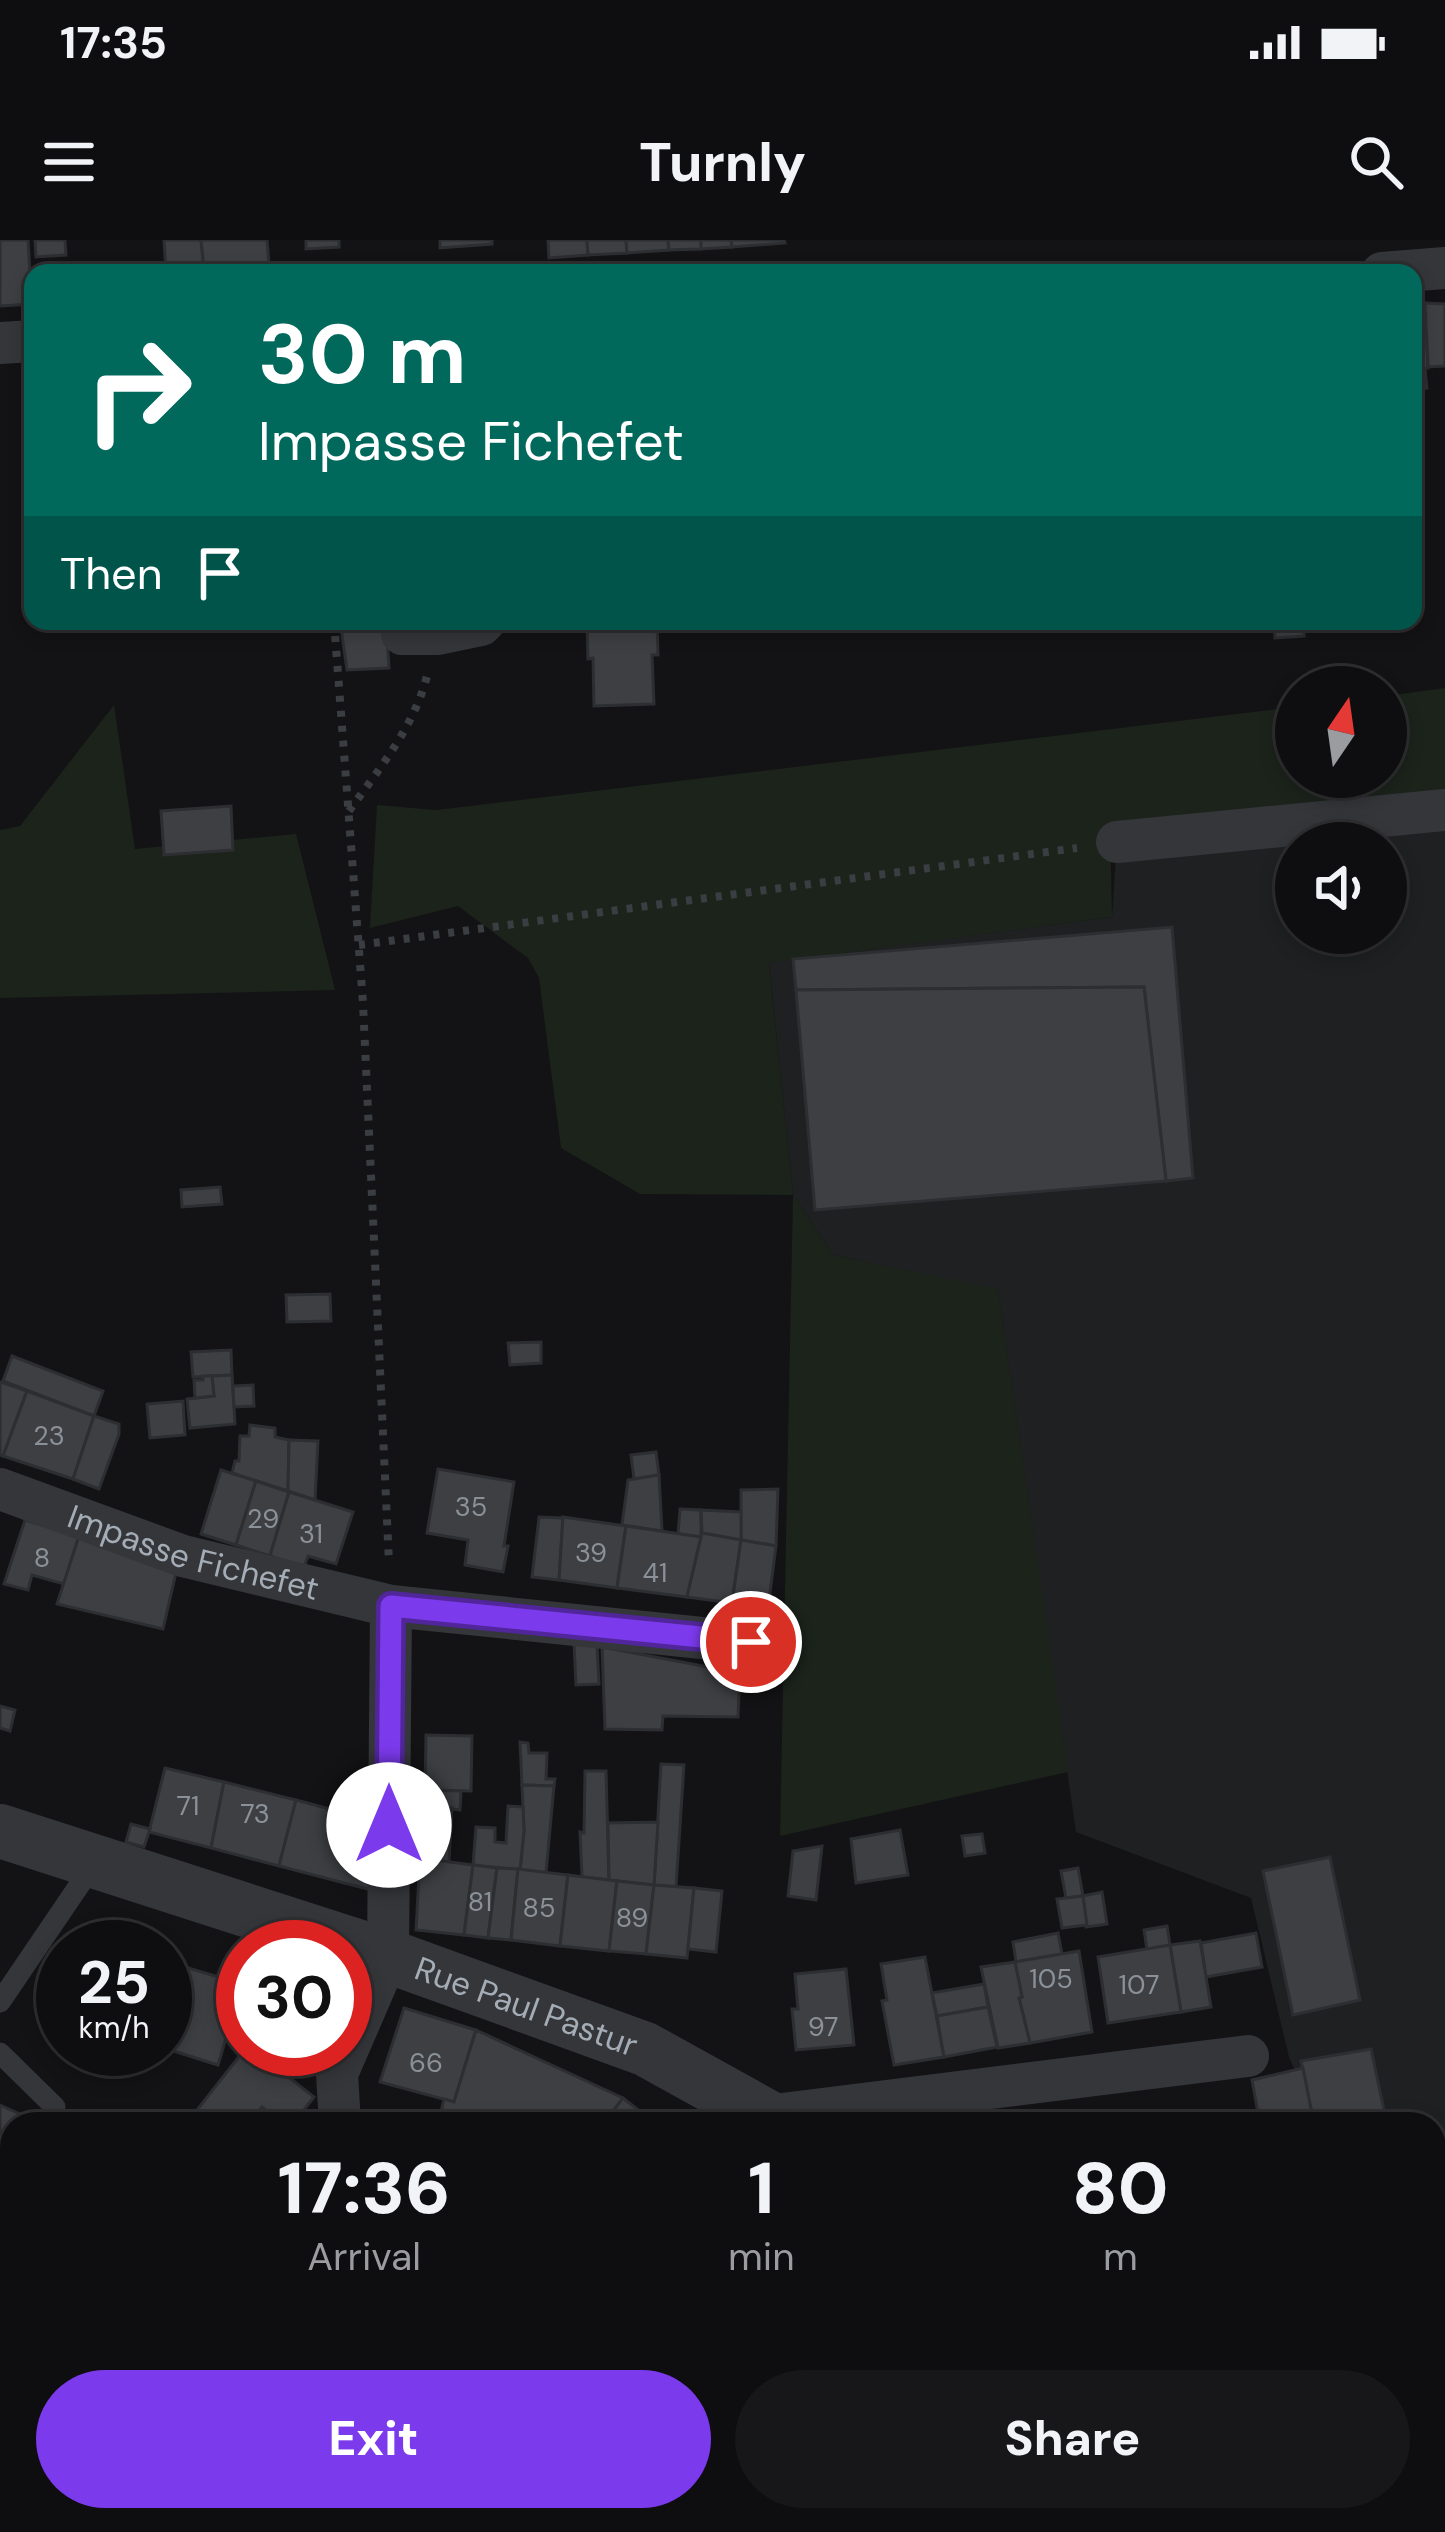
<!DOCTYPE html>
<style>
body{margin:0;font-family:"DM Sans",sans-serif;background:#171719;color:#f1f3f6;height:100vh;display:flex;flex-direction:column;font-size:45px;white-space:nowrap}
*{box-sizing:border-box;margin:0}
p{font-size:39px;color:#9b9c9f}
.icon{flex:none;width:66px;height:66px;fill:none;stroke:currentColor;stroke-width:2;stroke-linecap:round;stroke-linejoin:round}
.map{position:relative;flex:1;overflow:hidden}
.sheet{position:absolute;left:0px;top:1872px;width:1446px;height:420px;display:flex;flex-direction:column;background:#0e0e10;border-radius:36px 36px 0 0;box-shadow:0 6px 18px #0003,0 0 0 3px #2e2e30}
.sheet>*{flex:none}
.top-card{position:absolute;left:24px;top:24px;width:1398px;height:366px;border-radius:24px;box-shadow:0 6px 18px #0003,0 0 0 3px #2e2e30;background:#00695c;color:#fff;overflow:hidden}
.needle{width:78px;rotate:13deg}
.controls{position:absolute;left:1275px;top:426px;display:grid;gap:24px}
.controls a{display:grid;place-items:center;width:132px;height:132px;border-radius:50%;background:#0e0e10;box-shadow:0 6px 18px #0003,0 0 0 3px #2e2e30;font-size:60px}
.speed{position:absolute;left:36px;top:1680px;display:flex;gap:24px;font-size:60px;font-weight:700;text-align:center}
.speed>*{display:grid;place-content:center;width:156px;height:156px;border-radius:50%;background:#0e0e10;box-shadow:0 6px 18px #0003,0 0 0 3px #2e2e30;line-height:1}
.speed small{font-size:30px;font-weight:400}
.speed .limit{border:18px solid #d22;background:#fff;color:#111}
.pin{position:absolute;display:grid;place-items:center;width:102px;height:102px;color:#fff;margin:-51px;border:6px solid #fff;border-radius:50%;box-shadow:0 3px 12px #0007}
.me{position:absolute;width:132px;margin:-66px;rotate:0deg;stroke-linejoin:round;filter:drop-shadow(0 0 9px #0008)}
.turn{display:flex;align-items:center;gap:42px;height:252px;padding:0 36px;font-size:54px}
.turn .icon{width:156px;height:156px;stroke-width:2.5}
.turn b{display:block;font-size:84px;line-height:102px}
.then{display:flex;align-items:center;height:114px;padding:0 36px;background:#0003;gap:24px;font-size:45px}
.eta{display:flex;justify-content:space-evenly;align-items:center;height:204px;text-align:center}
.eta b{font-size:72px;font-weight:800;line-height:84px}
.button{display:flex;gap:24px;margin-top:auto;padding:24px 36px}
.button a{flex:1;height:138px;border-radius:72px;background:#7c3aed;color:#fff;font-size:48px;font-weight:800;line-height:138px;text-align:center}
.button a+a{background:#171719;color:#f1f3f6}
.status{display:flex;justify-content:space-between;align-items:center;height:84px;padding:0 60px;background:#0e0e10;direction:ltr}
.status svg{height:33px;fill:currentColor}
header{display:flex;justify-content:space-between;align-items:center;height:156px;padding:0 36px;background:#0e0e10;font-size:54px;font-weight:800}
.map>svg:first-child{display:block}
.built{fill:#1f2022;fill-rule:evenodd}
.green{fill:#1b231b}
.building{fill:#3d3f42;stroke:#2d2e31;stroke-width:3}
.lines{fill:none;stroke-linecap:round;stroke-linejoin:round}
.path{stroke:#3a3d41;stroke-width:8;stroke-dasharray:6 9;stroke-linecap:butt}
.service{stroke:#34363a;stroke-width:21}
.minor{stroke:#34363a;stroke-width:42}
.tertiary{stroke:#34363a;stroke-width:54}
.route-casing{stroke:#51269a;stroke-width:30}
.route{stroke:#7c3aed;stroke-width:21}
.labels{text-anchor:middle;stroke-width:10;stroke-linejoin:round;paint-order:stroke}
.number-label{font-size:27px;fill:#8a9199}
.street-label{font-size:33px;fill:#a4acb6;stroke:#0e0e10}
</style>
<div class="status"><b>17:35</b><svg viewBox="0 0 49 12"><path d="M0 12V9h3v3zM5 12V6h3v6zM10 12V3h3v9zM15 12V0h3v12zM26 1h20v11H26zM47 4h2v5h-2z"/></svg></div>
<header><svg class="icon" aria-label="menu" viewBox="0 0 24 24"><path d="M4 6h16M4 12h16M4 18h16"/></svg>Turnly<svg class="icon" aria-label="search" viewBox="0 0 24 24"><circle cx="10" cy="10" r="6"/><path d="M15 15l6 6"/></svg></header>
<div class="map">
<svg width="1445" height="2292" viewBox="0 0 1445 2292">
<rect width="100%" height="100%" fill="#131315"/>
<!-- built -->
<g class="built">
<path d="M1445,568V2046L1434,2039V1884H1318L1289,1817L1251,1658L1076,1592L998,1050L833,1015L793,955L769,722L1112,677L1117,602ZM1296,603H1386V693H1296Z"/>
<polygon points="0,2232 12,2239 12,2280 78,2280 70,2292 0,2292"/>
</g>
<!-- green -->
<g class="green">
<polygon points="1445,448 1445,552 1110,584 1112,677 769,723 793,955 833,1015 998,1049 1068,1532 780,1596 793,955 640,954 561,908 539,738 528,718 458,666 370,688 377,565 436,570 1296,467 1296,537 1386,537 1386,456"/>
<polygon points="114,465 135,609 296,594 335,750 0,758 0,590 20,586"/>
</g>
<!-- building -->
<g class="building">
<polygon points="0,0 28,0 32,64 0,66"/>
<polygon points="35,0 65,0 66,15 36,17"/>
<polygon points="164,0 201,0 204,29 166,33"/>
<polygon points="201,0 267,0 269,24 204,29"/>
<polygon points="306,0 339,0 339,7 306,9"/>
<polygon points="440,0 492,0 492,4 440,8"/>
<polygon points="548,0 587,0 588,15 549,18"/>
<polygon points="587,0 626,0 627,13 588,15"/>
<polygon points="626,0 668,0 669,10 627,13"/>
<polygon points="668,0 701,0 701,9 669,10"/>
<polygon points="701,0 731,0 732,7 701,9"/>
<polygon points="731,0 784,0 785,3 732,7"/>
<polygon points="1425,63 1428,128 1413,129 1413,64"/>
<polygon points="1425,63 1445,64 1445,126 1428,127"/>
<polygon points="1413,129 1425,129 1427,148 1413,149"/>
<polygon points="340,381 386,381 389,428 347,430"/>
<polygon points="1274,381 1304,381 1304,396 1275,398"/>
<polygon points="657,382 658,415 652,415 654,464 594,466 593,418 588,419 587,384"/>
<polygon points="231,566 233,610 164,615 161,571"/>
<polygon points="1172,687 1193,938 1166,941 1144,747 796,750 793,719"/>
<polygon points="1144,747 1166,941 815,970 796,750"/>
<polygon points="220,947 222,964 182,967 181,950"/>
<polygon points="330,1054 331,1081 287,1082 286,1055"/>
<polygon points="541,1102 541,1123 510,1125 508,1103"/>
<polygon points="231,1110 232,1135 193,1137 191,1112"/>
<polygon points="12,1116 103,1151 94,1176 3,1141"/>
<polygon points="232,1135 235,1184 190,1188 187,1159 214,1156 212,1136"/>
<polygon points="203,1136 212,1136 214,1156 195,1158 194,1140 203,1140"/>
<polygon points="0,1142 27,1151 3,1216 0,1215"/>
<polygon points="253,1145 254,1166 234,1167 233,1146"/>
<polygon points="27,1151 94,1176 73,1239 3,1216"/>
<polygon points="183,1161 185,1195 150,1198 147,1164"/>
<polygon points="94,1176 119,1184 119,1194 99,1249 73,1239"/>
<polygon points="250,1185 275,1188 275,1197 289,1200 288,1251 232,1233 235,1221 239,1221 240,1196 249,1196"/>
<polygon points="289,1200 318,1201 315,1260 288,1251"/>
<polygon points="656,1212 659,1235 634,1239 631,1215"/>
<polygon points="438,1229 514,1242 504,1306 508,1306 503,1332 465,1325 468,1300 427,1293"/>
<polygon points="221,1230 256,1241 236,1305 201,1294"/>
<polygon points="659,1235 662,1291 622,1285 628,1240"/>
<polygon points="256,1241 289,1252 270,1316 236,1305"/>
<polygon points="778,1249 776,1306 741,1300 741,1250"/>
<polygon points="289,1252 353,1272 336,1324 308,1316 304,1327 270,1316"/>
<polygon points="680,1269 701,1270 701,1297 678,1294"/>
<polygon points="701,1270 741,1272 741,1300 702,1293"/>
<polygon points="539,1277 563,1278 559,1340 532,1337"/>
<polygon points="563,1277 626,1286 617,1348 559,1340"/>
<polygon points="25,1280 79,1296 64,1344 32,1335 28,1350 4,1344"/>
<polygon points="626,1286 701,1297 687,1357 617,1348"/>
<polygon points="702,1293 741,1300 732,1363 687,1357"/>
<polygon points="79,1296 178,1324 163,1389 57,1364"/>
<polygon points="741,1300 776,1306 768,1368 732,1363"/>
<polygon points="574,1404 597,1406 599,1444 576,1445"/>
<polygon points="602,1407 740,1433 738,1477 663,1476 662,1490 605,1489"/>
<polygon points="0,1466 15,1470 10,1491 0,1488"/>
<polygon points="426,1495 472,1496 471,1551 425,1550"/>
<polygon points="520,1502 528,1503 529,1513 547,1513 546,1539 555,1539 554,1546 522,1545"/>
<polygon points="661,1524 684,1525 676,1647 654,1645"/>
<polygon points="165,1528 224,1542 211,1608 149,1592"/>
<polygon points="585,1531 606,1531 609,1640 582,1637 580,1592 584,1593"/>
<polygon points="224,1542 296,1560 279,1626 211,1608"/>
<polygon points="522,1545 554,1546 546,1633 520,1630 524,1591"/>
<polygon points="425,1550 461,1551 460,1570 424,1566"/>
<polygon points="296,1560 386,1584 383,1653 279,1626"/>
<polygon points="424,1566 452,1568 449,1622 420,1618"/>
<polygon points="508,1566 523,1567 524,1591 520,1630 473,1625 476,1587 495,1588 495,1602 506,1603"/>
<polygon points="658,1582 654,1645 609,1640 608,1583"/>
<polygon points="131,1584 150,1589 144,1607 126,1602"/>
<polygon points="900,1590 908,1635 856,1643 851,1599"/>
<polygon points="982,1594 985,1613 965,1616 962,1596"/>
<polygon points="822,1606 816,1660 788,1656 793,1611"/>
<polygon points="1330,1617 1360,1760 1293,1775 1263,1631"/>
<polygon points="420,1618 473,1625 464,1695 416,1690"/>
<polygon points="473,1625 497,1628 488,1698 464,1695"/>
<polygon points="497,1628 518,1629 511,1700 488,1698"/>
<polygon points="1078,1628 1083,1656 1066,1658 1061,1631"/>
<polygon points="518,1629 568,1635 560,1706 511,1700"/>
<polygon points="568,1635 617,1641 609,1711 560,1706"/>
<polygon points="617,1641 654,1645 646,1714 609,1711"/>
<polygon points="654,1645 694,1648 687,1718 646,1714"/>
<polygon points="694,1648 722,1651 716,1712 688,1709"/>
<polygon points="1102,1652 1107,1684 1086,1687 1083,1656"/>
<polygon points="1083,1656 1087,1685 1062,1688 1057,1659"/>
<polygon points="1167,1686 1170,1705 1147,1710 1144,1690"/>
<polygon points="1058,1693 1062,1714 1016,1722 1013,1702"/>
<polygon points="1256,1693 1262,1727 1206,1737 1201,1703"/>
<polygon points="1200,1701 1211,1767 1181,1772 1170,1705"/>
<polygon points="1170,1705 1181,1772 1108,1783 1098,1717"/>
<polygon points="1079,1711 1092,1792 1030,1803 1019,1758 1022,1757 1015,1722"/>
<polygon points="925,1717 944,1817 894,1825 882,1761 887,1760 881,1724"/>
<polygon points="165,1721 242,1744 218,1825 167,1809 173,1790 165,1788"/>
<polygon points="1015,1722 1022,1757 1019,1758 1030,1803 998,1808 981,1727"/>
<polygon points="846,1729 854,1805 796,1810 792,1769 798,1769 795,1734"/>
<polygon points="984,1744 988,1767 937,1776 932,1753"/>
<polygon points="988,1767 997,1807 944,1817 937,1776"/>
<polygon points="404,1768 476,1790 454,1862 380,1842"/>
<polygon points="476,1790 623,1858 603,1884 438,1884 444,1859 454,1862"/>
<polygon points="1371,1809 1387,1884 1314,1884 1301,1821"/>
<polygon points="241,1814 250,1814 291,1839 314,1857 293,1884 282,1884 262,1867 250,1884 186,1884"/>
<polygon points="1303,1828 1314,1884 1287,1884 1286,1880 1260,1884 1252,1840"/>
<polygon points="623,1858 656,1884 603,1884"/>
<polygon points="0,1865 42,1884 12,1884 12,2069 0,2096"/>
<polygon points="946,1871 949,1884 919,1884 909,1875"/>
<polygon points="1434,2237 1445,2237 1445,2272 1434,2273"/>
<polygon points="0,2248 12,2253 12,2280 14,2280 9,2292 0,2292"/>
<polygon points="187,2280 193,2280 212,2292 179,2292"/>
<polygon points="460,2280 483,2280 504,2292 453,2292"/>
<polygon points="840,2280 886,2280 899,2287 896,2292 842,2292 835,2288"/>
<polygon points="926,2280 952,2280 971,2292 942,2292"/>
<polygon points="963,2280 1001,2280 1006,2284 1000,2292 971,2292 960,2285"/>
<polygon points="1013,2280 1047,2280 1051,2282 1045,2292 1007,2292"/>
<polygon points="1052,2280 1074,2280 1067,2292 1045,2292"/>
<polygon points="1378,2280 1411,2280 1408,2292 1375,2292"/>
<polygon points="1411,2280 1433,2280 1431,2292 1408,2292"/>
</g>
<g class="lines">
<!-- path -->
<g class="path">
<polyline points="334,381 363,763 389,1323"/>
<path d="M349,571C379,529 414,487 427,436"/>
<polyline points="359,705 1077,608"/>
</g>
<!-- service -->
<g class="service">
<polyline points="0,1762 95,1622"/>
<polyline points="0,1813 55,1867"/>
</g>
<!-- minor -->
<g class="minor">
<polyline points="1382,33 1445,28"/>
<polyline points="0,103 33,101"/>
<polyline points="402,394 438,394 481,385 485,381"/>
<polyline points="1117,602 1445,570"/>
<path id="s1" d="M0,1249L183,1316L391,1366L751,1403"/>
<polyline points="766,1876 1248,1816"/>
<polyline points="340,1884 337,1834 388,1716 391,1366"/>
<polyline points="274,2292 281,2280"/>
</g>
<!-- tertiary -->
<g class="tertiary">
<path id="s2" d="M0,1591L388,1716L645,1809L766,1876L776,1884"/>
<polyline points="1233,2280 1247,2292"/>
</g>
</g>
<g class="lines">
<defs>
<polyline id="route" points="389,1585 391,1366 751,1402"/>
</defs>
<!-- route casing -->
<use href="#route" class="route-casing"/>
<!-- route -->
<use href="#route" class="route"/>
</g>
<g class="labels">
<!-- number labels -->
<g class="number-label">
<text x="49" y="1205">23</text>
<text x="471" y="1276">35</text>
<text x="263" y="1288">29</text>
<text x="311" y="1303">31</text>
<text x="591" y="1322">39</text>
<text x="42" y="1327">8</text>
<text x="655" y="1342">41</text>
<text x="188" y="1575">71</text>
<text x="255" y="1583">73</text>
<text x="480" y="1671">81</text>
<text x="539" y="1677">85</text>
<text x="632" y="1687">89</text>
<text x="1051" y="1748">105</text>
<text x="1139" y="1754">107</text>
<text x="823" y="1796">97</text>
<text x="426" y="1832">66</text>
</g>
<!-- street labels -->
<g class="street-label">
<text dy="12" stroke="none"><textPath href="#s1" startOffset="204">Impasse Fichefet</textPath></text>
<text dy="12" stroke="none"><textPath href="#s2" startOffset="555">Rue Paul Pastur</textPath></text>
</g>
</g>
</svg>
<div class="controls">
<a><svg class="needle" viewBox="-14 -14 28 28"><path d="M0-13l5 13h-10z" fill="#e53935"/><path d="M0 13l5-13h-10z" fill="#9b9c9f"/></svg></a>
<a><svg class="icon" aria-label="sound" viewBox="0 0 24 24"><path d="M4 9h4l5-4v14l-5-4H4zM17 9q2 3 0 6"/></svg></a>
</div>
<div class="speed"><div>25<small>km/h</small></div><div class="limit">30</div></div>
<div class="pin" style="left:751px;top:1402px;background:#d93025"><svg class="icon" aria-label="arrive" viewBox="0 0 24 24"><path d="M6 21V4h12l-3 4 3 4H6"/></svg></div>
<svg class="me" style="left:389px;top:1585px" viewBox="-20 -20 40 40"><circle r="19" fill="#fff"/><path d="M0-13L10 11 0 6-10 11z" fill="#7c3aed"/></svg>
<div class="top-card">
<div class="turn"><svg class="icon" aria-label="right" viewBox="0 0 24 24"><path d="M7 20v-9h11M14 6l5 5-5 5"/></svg><div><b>30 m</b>Impasse Fichefet</div></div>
<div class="then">Then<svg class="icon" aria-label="arrive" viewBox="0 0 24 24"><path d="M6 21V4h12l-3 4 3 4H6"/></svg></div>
</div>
<section class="sheet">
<div class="eta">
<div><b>17:36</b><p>Arrival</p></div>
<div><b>1</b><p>min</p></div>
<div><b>80</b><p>m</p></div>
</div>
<div class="button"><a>Exit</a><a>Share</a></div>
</section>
</div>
